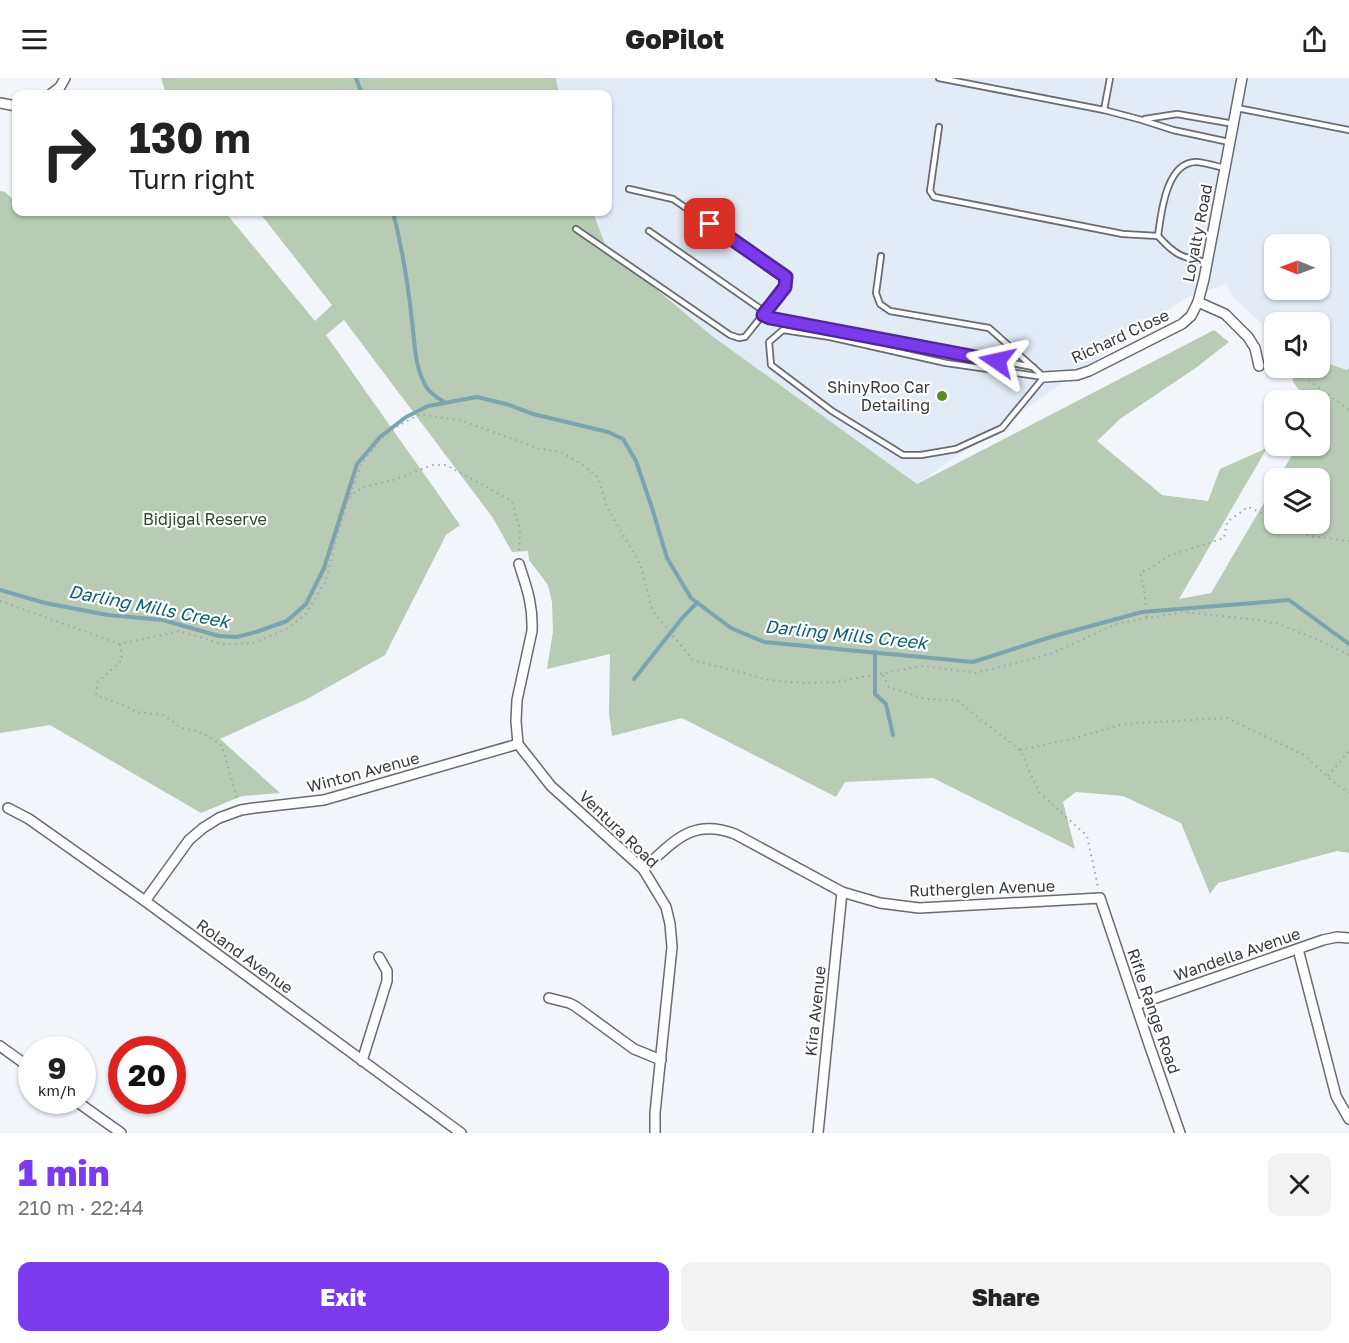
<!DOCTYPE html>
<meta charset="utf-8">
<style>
body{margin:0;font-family:"Golos Text",sans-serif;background:#f2f2f2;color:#222;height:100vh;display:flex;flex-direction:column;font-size:22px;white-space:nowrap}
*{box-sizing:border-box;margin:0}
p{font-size:20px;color:#767676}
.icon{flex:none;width:33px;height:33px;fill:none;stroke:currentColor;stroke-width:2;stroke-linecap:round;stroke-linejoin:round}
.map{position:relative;height:1055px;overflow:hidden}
.panel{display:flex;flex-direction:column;background:#fff;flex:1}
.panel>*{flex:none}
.top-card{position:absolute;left:12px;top:12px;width:600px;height:126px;border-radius:12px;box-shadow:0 2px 4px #0004;background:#fff;color:#222;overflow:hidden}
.needle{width:39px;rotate:271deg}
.tools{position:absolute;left:1264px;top:156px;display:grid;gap:12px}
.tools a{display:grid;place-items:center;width:66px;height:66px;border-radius:12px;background:#fff;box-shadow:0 2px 4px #0004;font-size:30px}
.speed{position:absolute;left:18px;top:958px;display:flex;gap:12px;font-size:30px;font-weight:700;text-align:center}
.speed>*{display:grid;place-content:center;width:78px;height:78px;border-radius:50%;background:#fff;box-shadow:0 2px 4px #0004;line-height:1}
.speed small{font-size:15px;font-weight:400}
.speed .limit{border:9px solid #d22;background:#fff;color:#111}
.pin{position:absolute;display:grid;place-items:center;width:51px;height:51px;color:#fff;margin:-26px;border-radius:12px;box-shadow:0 3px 9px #0006}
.me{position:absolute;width:66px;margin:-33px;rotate:281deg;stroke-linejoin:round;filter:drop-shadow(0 0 4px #0008)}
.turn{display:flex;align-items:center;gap:21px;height:126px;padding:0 18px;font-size:27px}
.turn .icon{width:78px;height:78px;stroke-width:2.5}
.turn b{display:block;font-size:42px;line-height:51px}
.round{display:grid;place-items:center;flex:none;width:63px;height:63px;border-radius:12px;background:#f2f2f2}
.overview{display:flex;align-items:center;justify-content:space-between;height:102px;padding:0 18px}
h1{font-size:36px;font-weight:800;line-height:45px;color:#7c3aed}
.action{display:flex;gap:12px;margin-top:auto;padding:12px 18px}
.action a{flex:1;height:69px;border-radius:12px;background:#7c3aed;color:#fff;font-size:24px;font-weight:800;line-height:69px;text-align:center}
.action a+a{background:#f2f2f2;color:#222}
header{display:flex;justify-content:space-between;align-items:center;height:78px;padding:0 18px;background:#fff;font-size:27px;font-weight:800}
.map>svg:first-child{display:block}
.built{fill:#e3ebf6;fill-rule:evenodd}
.green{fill:#b7cbb5}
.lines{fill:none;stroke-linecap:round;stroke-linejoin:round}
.stream{stroke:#7ba4b0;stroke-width:4}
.lane-casing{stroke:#686b6f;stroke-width:8}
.street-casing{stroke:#686b6f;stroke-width:12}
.path{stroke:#a1a4a7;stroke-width:2;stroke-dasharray:1.5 4.5;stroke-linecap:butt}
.lane{stroke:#fff;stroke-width:4.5}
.street{stroke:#fff;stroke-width:9}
.route-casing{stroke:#51269a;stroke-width:15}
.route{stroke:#7c3aed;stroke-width:10}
.poi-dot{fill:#588c25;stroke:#fff;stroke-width:2}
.labels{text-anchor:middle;stroke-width:4.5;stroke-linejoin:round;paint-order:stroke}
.street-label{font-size:16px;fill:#393a3c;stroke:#fff}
.poi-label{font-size:16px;fill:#393a3c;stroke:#fff;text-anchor:end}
.park-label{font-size:16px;fill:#264a22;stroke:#fff}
.water-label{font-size:18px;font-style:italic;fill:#0e6073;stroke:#fff}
</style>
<header><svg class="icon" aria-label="menu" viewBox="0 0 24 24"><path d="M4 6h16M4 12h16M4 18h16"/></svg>GoPilot<svg class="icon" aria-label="share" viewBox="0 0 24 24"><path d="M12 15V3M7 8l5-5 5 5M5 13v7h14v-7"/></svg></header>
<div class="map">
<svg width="1349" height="1055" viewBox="0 0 1349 1055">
<rect width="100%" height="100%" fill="#f2f6fa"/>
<!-- built -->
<path class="built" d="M556,0H1349V290L1347,292L1320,283V244H1275V258L1233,219L1226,206L1184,221L917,406L712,258L606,169L593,134H608V16H559ZM1275,166H1320V212H1275Z"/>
<!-- green -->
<g class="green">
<polygon points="161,0 556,0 559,16 166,16"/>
<polygon points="0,113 5,114 16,124 16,134 225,134 315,243 332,227 259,134 593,134 606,169 712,258 917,406 1214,252 1229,264 1197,289 1120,341 1097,363 1162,417 1208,423 1220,391 1267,370 1179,521 1211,515 1275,406 1275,446 1320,446 1320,400 1278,400 1298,368 1320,368 1320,322 1307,322 1293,304 1292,290 1320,290 1320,283 1347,292 1349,290 1349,775 1337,773 1218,805 1210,816 1181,745 1123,718 1076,714 1063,724 1075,771 933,700 845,704 836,719 682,640 612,658 609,635 610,576 547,591 553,553 552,524 548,507 529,482 528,473 512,474 493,440 344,242 326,257 460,447 446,457 385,577 307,621 220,661 280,715 242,718 201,735 50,647 0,655"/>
</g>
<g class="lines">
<!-- stream -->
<g class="stream">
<polyline points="356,0 362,16"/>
<path d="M393,134C402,169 408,206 412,243C415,265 414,289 427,310C431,316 438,320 444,324"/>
<polyline points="0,512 45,525 108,537 163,542 219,558 237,559 256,554 287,543 306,526 324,490 357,386 380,359 406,339 428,328 477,319 506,326 533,336 608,354 623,361 636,383 652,430 667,480 691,520 731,550 764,564 973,584 1054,558 1142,534 1289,522 1349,566"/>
<polyline points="875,574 875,616 886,626 893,657"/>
<polyline points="634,601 683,539 697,525"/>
</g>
<defs>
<g id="lane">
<polyline points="939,0 1104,32 1142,42 1173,52 1229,64"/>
<polyline points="1237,30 1349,52"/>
<polyline points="1104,32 1110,0"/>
<polyline points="1145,41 1177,36 1234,46"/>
<polyline points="939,49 930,113 934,119 1123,156 1158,158"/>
<polyline points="576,151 730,257 739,260 745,259 785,209 786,199 673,121 629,111"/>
<polyline points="649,153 765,234"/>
<polyline points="881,178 876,215 880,226 890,233 989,250 1044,299"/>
<path d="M1207,184C1182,180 1175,177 1158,158C1161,136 1166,83 1197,84C1206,85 1216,88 1225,90"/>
<polyline points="763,237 770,240 1033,289"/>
<polygon points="783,252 830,259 946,285 1044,299 1002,350 956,371 921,377 903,377 832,333 771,287 769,264"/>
</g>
<g id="street">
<polyline points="1242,0 1204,201 1198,224 1225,236 1248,259 1255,270 1259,288"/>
<polyline points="51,16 60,9 65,0"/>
<polyline points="0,25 16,28"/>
<polyline points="1044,299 1077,297 1089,293 1182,246 1191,238 1198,224"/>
<path d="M519,486C527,511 533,526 532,553L517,622L516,643L518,666L551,708L643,791L666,829L670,846L672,869L655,1035V1055"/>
<polyline points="8,730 29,741 145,823 461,1055"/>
<path d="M643,791C673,765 691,739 735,756L842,814L880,825L919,830L1100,820L1150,969L1180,1055"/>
<polyline points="145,823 189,762 203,750 219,740 241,732 254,730 324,722 518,666"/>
<polyline points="1298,871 1336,1018 1349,1041"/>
<polyline points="549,920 569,925 575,928 634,971 661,982"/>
<polyline points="1136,927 1323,862 1337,859 1349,860"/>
<polyline points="0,968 32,991"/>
<polyline points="362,983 387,903 387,893 379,879"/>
<polyline points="76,1023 121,1055"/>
<polyline points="818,1055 842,814"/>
</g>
</defs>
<!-- lane casing -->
<use href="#lane" class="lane-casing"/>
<!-- street casing -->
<use href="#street" class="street-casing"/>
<!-- path -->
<g class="path">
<polyline points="1288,290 1304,299 1349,332"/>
<polyline points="348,422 361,387 379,363 396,349 420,336 463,343 540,371 561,374 583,387 598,399 607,429 641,488 652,532 693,582 769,602 803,605 836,604 922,588 976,595 1050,576 1119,545 1183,534 1260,542 1279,546 1321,563 1349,577"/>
<polyline points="1285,446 1310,458 1349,463"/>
<polyline points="0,523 120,566 180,553 221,566 253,565 285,552 305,537 326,503 335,464 348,422 355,414 364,409 393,402 433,387 446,387 512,423 520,452 519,477"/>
<polyline points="1147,539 1144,511 1140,495 1152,489 1168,478 1224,460 1227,444 1248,429 1275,441"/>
<polyline points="120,566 122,582 98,604 96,617 126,628 136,634 163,637 182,650 197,653 210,659 222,668 238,723"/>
<polyline points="883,597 889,609 925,621 957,622 981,642 1020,672 1039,714 1087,758 1098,809"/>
<polyline points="1020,672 1075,660 1123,646 1227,640 1304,677 1331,702 1349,715"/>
<polyline points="1328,698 1349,673"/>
</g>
<!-- lane -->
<use href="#lane" class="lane"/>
<!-- street -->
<use href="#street" class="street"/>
</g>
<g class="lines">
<defs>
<polyline id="route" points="710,146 786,199 785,209 763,237 770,240 997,283"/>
</defs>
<!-- route casing -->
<use href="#route" class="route-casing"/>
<!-- route -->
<use href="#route" class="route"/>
</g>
<!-- markers -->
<circle class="poi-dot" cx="942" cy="318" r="6"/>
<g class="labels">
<!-- street labels -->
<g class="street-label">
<text transform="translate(1197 155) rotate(-79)" y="6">Loyalty Road</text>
<text transform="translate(1120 258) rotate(-25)" y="6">Richard Close</text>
<text transform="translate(363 694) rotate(-15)" y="6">Winton Avenue</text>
<text transform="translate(619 751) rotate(44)" y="6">Ventura Road</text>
<text transform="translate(982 810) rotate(-2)" y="6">Rutherglen Avenue</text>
<text transform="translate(1237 876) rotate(-19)" y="6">Wandella Avenue</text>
<text transform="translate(245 878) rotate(36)" y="6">Roland Avenue</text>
<text transform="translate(815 933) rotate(-84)" y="6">Kira Avenue</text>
<text transform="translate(1154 933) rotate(71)" y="6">Rifle Range Road</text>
</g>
<!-- poi labels -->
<g class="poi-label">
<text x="930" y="315">ShinyRoo Car<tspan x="930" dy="18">Detailing</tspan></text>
</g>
<!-- park labels -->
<g class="park-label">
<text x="205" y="447">Bidjigal Reserve</text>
</g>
<!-- water labels -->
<g class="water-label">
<text transform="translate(149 529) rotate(11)" y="6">Darling Mills Creek</text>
<text transform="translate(846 557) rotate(6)" y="6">Darling Mills Creek</text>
</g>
</g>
</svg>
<div class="tools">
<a><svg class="needle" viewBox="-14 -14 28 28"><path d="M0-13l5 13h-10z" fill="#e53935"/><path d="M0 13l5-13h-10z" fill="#767676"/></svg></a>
<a><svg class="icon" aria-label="sound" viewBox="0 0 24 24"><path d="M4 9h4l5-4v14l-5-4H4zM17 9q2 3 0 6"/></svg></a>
<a><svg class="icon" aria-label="search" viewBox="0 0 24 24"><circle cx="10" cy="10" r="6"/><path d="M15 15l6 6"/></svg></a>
<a><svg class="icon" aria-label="layers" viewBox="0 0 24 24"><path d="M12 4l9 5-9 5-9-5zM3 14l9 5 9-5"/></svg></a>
</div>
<div class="speed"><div>9<small>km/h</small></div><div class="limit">20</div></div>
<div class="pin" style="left:710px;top:146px;background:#d93025"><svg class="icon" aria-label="arrive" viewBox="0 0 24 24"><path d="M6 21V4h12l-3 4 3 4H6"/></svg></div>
<svg class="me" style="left:997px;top:283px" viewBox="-20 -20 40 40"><path d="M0-17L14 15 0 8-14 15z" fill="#7c3aed" stroke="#fff" stroke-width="4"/></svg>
<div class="top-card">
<div class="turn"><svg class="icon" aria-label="right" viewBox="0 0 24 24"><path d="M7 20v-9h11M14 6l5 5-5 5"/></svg><div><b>130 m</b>Turn right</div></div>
</div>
</div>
<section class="panel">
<div class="overview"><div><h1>1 min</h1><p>210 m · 22:44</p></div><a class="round"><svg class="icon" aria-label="close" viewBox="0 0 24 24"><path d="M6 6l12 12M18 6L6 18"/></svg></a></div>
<div class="action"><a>Exit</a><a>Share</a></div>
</section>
